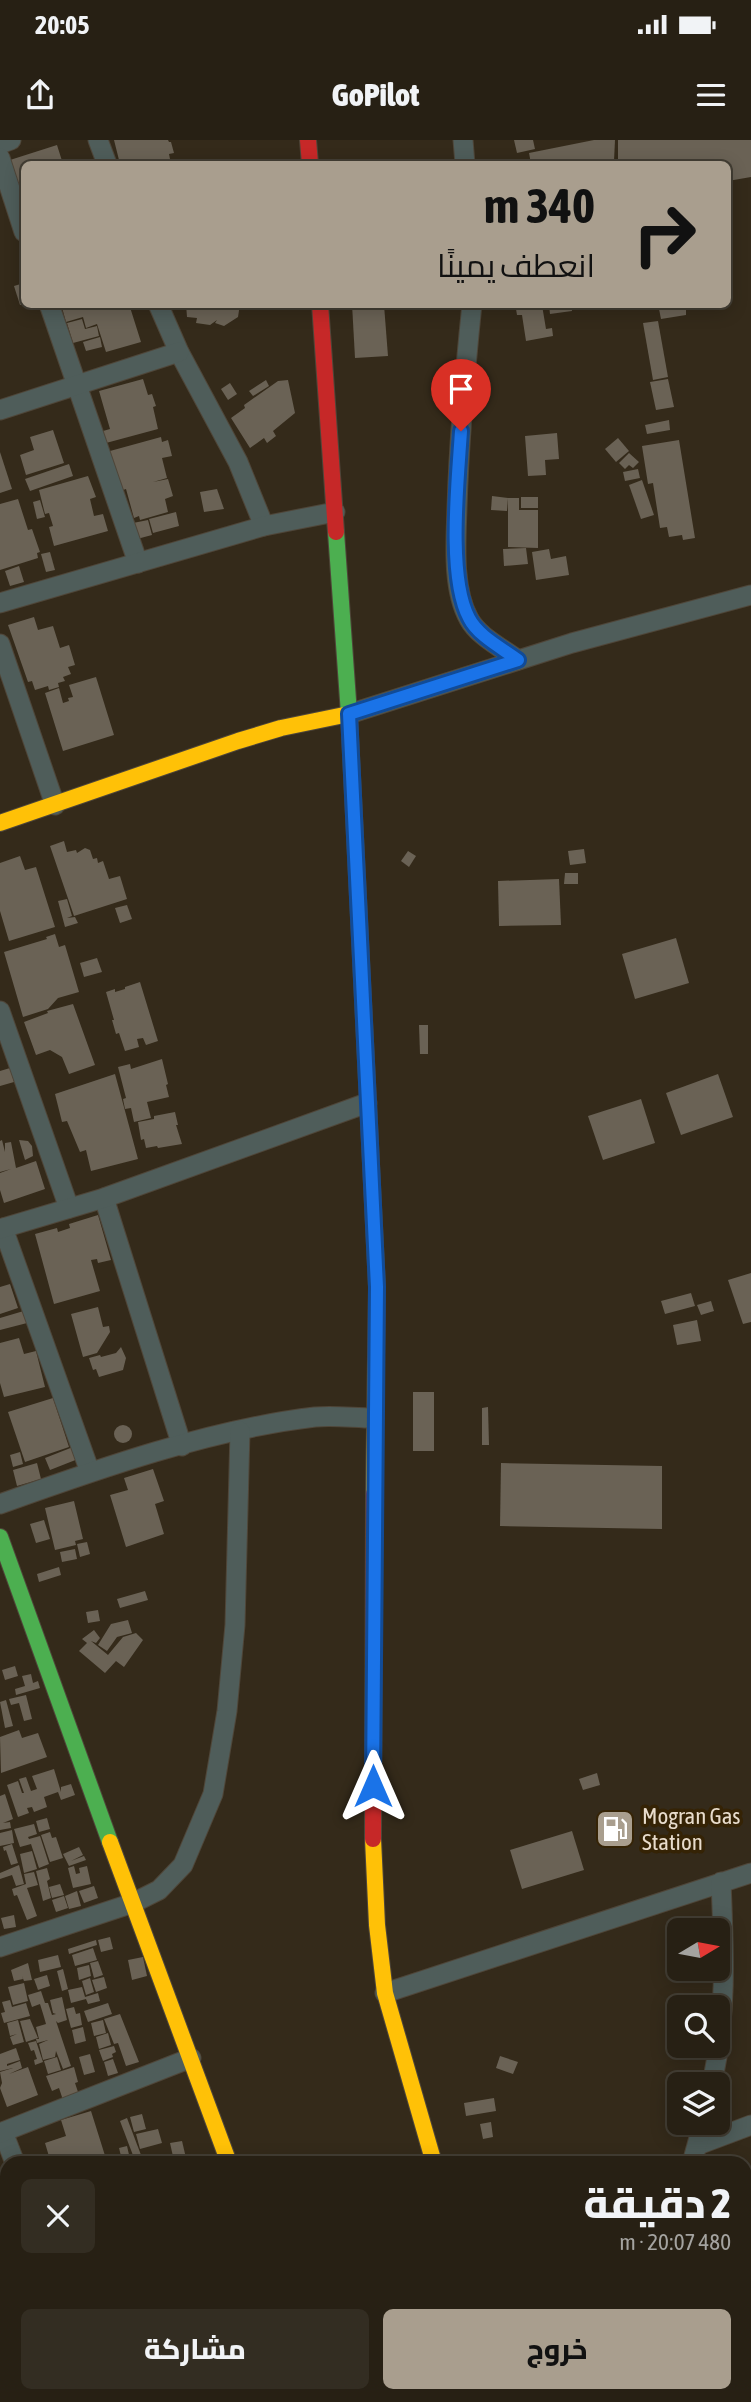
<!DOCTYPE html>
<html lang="ar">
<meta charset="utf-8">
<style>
body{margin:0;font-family:"Asap Condensed",Cairo,sans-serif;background:#332d22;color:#f1f3f6;direction:rtl;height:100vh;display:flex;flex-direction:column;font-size:26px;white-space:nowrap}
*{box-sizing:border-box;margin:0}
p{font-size:23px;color:#a4a3a0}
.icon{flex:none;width:38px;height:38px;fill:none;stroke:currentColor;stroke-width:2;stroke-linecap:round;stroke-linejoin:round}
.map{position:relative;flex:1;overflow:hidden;direction:ltr}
.details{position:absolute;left:0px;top:2016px;width:752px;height:247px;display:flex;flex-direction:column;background:#272014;border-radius:21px 21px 0 0;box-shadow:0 4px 18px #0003,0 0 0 2px #433e34;direction:rtl}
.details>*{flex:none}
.hud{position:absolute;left:21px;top:21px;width:710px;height:147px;border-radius:10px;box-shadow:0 4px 18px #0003,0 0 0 2px #433e34;direction:rtl;background:#a99e8e;color:#111;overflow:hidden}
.needle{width:46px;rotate:80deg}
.tools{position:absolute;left:667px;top:1778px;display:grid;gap:14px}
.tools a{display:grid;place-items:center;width:63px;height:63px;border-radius:10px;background:#272014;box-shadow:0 4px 18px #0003,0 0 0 2px #433e34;font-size:35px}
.pin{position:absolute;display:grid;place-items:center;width:60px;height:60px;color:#fff;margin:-72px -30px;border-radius:50% 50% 50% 0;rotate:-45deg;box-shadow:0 0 7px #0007}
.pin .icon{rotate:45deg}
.me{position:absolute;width:77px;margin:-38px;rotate:0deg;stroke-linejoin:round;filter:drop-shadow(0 0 5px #0008)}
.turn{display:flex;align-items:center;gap:24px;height:147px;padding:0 21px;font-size:32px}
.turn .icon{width:91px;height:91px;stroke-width:2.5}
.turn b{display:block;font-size:49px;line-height:60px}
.round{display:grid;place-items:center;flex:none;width:74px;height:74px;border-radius:10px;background:#332d22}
.overview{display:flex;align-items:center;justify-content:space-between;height:119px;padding:0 21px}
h1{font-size:42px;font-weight:800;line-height:52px}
.cta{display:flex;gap:14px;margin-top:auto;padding:14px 21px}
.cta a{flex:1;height:80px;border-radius:10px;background:#a99e8e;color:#111;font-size:28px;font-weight:800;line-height:80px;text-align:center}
.cta a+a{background:#332d22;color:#f1f3f6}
.status{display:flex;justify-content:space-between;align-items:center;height:49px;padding:0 35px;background:#272014;direction:ltr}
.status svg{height:19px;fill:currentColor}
header{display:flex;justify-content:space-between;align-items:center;height:91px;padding:0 21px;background:#272014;font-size:32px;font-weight:800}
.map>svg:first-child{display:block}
.building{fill:#6a6255}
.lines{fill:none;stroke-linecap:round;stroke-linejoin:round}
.street-casing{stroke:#4f4639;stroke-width:21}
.fast-casing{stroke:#4f4639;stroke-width:18}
.slow-casing{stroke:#4f4639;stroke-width:18}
.jam-casing{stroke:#4f4639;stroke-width:18}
.street{stroke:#4f5d5a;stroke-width:19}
.fast{stroke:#4caf50;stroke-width:16}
.slow{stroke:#ffc107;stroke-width:16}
.jam{stroke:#c62828;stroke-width:16}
.route-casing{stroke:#114b97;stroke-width:18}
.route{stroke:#1a73e8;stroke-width:12}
.labels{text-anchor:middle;stroke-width:7;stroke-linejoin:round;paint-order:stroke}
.poi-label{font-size:23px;fill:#e8dccc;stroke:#352305;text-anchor:start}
</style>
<div class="status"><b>20:05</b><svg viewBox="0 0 49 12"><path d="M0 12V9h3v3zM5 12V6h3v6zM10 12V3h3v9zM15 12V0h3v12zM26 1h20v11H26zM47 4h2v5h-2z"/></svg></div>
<header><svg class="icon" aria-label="menu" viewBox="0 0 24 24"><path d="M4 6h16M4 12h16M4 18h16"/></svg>GoPilot<svg class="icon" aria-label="share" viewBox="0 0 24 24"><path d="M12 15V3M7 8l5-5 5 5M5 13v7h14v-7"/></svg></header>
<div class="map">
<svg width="751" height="2262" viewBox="0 0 751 2262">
<rect width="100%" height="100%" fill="#342a1a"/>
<!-- building -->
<g class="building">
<polygon points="114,0 168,0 169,2 171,2 174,13 169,14 170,19 162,24 120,24"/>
<polygon points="514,0 533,0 535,9 517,13"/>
<polygon points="594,0 615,0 614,21 596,24 531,24 529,13"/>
<polygon points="618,0 751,0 751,37 728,41 728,24 618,24"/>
<polygon points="57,5 63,24 24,24 24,63 10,20"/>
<polygon points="384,19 384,24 340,24 340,21"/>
<polygon points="24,143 24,164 20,165 14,146"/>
<polygon points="61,164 129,164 141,202 106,212 97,184 86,188 83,177 66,182"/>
<polygon points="186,164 240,164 238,177 224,186 215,183 217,180 210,185 196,183 197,178 187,177"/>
<polygon points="352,164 384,165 388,216 355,218"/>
<polygon points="571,164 572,171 550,174 549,165"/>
<polygon points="658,164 686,164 686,175 661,179"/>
<polygon points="542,165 546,189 552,188 553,196 526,201 522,175 517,175 516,169"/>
<polygon points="82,179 85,189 97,186 99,196 73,203 67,183"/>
<polygon points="658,181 668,237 653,240 643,183"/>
<polygon points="100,197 102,207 86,211 83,202"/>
<polygon points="143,239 148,255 152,254 156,266 153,267 158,289 106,303 103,291 110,289 99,251"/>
<polygon points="668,239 674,267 656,270 650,242"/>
<polygon points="266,240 269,246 253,256 249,251"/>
<polygon points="288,240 295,273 273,291 276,296 267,303 264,298 250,308 231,278 245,268 244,265 278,241"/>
<polygon points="230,243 237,254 228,260 221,249"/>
<polygon points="669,280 670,290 647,294 645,285"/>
<polygon points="53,290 64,323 26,335 20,315 34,310 30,297"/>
<polygon points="557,293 559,319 545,320 546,335 528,336 525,296"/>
<polygon points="161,297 162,302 168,300 172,316 162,318 167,338 153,342 168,339 173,356 165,359 168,372 140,380 139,376 134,378 126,349 120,351 110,311"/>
<polygon points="618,298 629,311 616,322 605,309"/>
<polygon points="679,300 695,398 683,400 682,395 669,397 667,387 660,388 653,343 648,344 642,306"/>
<polygon points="0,312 12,349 0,353"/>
<polygon points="629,313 639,322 633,328 629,325 625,329 619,323"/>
<polygon points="69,324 73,336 30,351 25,339"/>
<polygon points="638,329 640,338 625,341 623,332"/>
<polygon points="88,336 96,357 90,359 94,376 103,374 108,391 54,406 49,387 53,386 49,373 45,374 39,350"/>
<polygon points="642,340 654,375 641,379 629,345"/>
<polygon points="217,349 224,369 204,372 200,352"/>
<polygon points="492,356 508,358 507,371 491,370"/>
<rect x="521" y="357" width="17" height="11"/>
<polygon points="508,358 519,358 519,370 538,370 538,408 508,407"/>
<polygon points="18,359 28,390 32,389 40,412 37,413 38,418 0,430 0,364"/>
<polygon points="40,360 45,377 37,379 33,362"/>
<polygon points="176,372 179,386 153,393 149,379"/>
<polygon points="148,380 152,395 137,399 133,383"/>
<polygon points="526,408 528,424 504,426 503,409"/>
<polygon points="549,409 551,419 566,416 569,435 536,440 532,412"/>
<polygon points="50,412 55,430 46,432 41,414"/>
<polygon points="19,426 24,442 10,446 5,431"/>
<polygon points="34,477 38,490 53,486 60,508 69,505 75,525 68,527 71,534 63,537 65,541 58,543 59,547 49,550 48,546 35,550 32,541 28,542 8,485"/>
<polygon points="96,537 114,595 63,611 45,553 59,548 63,563 69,561 68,558 73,557 69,545"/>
<polygon points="64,701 67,712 76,710 77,713 85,708 90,710 93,719 97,718 98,723 103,721 109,739 120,736 127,759 74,776 50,706"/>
<polygon points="584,709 586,723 570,725 568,711"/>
<polygon points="408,711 416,716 409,727 401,721"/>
<polygon points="20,716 25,730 36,727 55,787 9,801 0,771 0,723"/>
<polygon points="565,733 578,733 578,744 564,744"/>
<polygon points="559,739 561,785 499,786 498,741"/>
<polygon points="67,759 72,776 67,778 75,777 78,783 65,787 58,761"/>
<polygon points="127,765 132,779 120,783 115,768"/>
<polygon points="55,794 59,807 65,805 79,852 58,858 48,869 23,877 4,812 47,799 46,797"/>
<polygon points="676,798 689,843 635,859 622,814"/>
<polygon points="97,818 102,832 84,837 80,823"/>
<polygon points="140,842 158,901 146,905 143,898 137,899 139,907 125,911 119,893 116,894 112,880 114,880 106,852 115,849 115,852 125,849 125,847"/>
<polygon points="73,864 95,925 69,934 62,917 50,910 36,915 24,882 48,873 47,871"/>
<polygon points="419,885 428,885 428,914 420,914"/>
<polygon points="162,919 168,944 166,945 169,957 147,962 151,978 134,982 131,968 125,969 123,959 126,958 118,927 130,924 131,929"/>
<polygon points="10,928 14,942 0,946 0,931"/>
<polygon points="115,934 138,1019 91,1031 86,1010 80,1012 67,981 62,982 55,954"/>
<polygon points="718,934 733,977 681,995 666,953"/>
<polygon points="641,959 655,1003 603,1020 588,976"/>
<polygon points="175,972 178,985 176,985 182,1004 158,1008 157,1006 146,1008 144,999 141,1000 138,982 154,979 154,976"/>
<polygon points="2,1000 5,1012 5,1003 11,1002 16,1028 36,1021 45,1049 4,1063 0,1050 0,1033 11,1029 0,1032 0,1001"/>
<polygon points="19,1000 28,1001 32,1006 33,1016 25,1020"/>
<polygon points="98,1075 111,1120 98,1123 97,1119 91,1120 100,1151 54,1164 35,1094 57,1088 58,1092 70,1088 69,1084"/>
<polygon points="751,1133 751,1182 743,1184 728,1140"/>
<polygon points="10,1144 18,1168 0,1174 0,1147"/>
<polygon points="691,1153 695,1166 665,1174 661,1161"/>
<polygon points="711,1161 714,1171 701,1175 697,1165"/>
<polygon points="98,1167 103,1187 109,1186 110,1192 97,1213 83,1217 71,1174"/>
<polygon points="27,1170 31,1182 0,1190 0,1178"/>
<polygon points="697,1180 701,1201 677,1205 673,1185"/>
<polygon points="19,1198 24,1214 36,1211 45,1247 4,1257 0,1243 0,1203"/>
<polygon points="121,1207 126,1218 123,1230 99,1237 96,1229 93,1230 89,1218 100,1215 101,1217 116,1213"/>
<rect x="413" y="1252" width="21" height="59"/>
<polygon points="53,1258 69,1307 25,1322 8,1272"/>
<polygon points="488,1267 489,1305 482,1305 482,1268"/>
<circle cx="123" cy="1294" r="9"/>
<polygon points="73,1307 78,1319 50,1330 45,1318"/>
<polygon points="20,1312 23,1324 13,1327 10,1315"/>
<polygon points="37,1323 41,1339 17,1346 13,1330"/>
<polygon points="501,1323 662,1326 662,1389 500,1386"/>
<polygon points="153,1329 164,1361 155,1364 164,1394 126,1407 110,1355 128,1350 124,1338"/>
<polygon points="74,1361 83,1399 75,1401 76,1405 55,1410 45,1368"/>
<polygon points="44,1380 50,1399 36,1403 30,1384"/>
<polygon points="87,1402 90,1414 80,1417 77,1404"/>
<polygon points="75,1409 77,1419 62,1422 60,1412"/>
<polygon points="59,1427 61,1435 39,1442 37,1434"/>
<polygon points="145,1451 148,1460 120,1468 117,1459"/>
<polygon points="98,1470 100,1481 88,1483 86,1472"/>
<polygon points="128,1480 132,1493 117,1497 107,1511 98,1505 111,1484"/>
<polygon points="94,1490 100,1498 96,1503 91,1501 108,1515 123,1497 136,1493 143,1500 124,1527 116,1521 105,1533 79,1511 87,1503 82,1499"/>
<polygon points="15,1526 18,1536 5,1540 2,1530"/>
<polygon points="31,1534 33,1543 38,1541 40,1548 16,1555 15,1549 25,1546 22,1536"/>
<polygon points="26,1555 32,1579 24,1581 19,1563 11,1565 9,1559"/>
<polygon points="6,1560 13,1586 5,1588 0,1562"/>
<polygon points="19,1590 22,1598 38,1593 47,1617 1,1633 0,1597"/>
<polygon points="54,1629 61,1652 61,1647 71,1644 75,1655 61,1660 58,1652 44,1657 47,1667 34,1672 32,1667 27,1668 29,1673 18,1677 7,1645 18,1641 22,1653 24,1653 19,1639 26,1637 31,1651 37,1649 32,1636"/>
<polygon points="597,1633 600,1645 583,1650 579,1639"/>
<polygon points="5,1654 13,1679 3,1683 10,1682 11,1688 0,1690 0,1656"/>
<polygon points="47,1678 50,1689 39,1692 36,1681"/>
<polygon points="34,1684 37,1694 28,1697 29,1699 40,1696 49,1724 39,1728 31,1704 20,1707 14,1689"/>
<polygon points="12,1690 14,1703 0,1706 0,1693"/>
<polygon points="572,1691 584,1730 522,1749 510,1710"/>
<polygon points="50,1692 52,1698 56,1697 63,1718 50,1722 41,1695"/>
<polygon points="12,1704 18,1723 11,1725 6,1710 4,1711 3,1707"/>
<polygon points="79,1707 83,1715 71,1721 84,1716 86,1720 69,1726 63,1714"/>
<polygon points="32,1711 37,1729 24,1733 20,1714"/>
<polygon points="19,1725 24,1744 16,1746 12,1735 0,1739 0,1733"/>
<polygon points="74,1726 76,1734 80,1733 79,1728 87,1726 91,1744 73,1748 68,1728"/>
<polygon points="47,1728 50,1739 47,1741 51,1758 43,1761 36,1731"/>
<polygon points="34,1732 38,1745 27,1748 37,1776 27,1780 17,1755 14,1756 12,1749 26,1744 24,1734"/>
<polygon points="60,1744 64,1755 52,1758 49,1747"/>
<polygon points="94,1746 98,1758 84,1763 79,1751"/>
<polygon points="77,1751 81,1766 69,1769 65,1756"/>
<polygon points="64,1756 68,1768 56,1772 52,1760"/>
<polygon points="14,1775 16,1787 4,1789 1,1778"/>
<polygon points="110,1797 113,1809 101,1812 98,1800"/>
<polygon points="96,1800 97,1805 69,1814 68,1809"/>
<polygon points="93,1808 97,1820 75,1826 72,1815"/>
<polygon points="58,1815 61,1827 40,1832 38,1820"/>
<polygon points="143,1817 147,1836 132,1840 128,1820"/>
<polygon points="98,1821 103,1835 94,1838 90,1823"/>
<polygon points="28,1823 32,1840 24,1841 22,1836 23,1839 14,1841 11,1830"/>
<polygon points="89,1825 91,1836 79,1840 77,1828"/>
<polygon points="63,1829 68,1849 62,1851 57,1831"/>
<polygon points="47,1835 50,1846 38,1850 34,1839"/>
<polygon points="104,1837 107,1848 96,1852 92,1840"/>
<polygon points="90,1838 94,1852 86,1855 82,1841"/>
<polygon points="24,1843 28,1861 13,1865 8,1847"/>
<polygon points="82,1847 85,1857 98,1853 100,1861 88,1864 86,1859 71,1863 68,1850"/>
<polygon points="41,1851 45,1863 48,1863 52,1875 56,1874 53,1873 50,1860 62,1857 67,1880 58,1883 56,1881 71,1926 63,1929 56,1911 55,1917 43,1920 39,1904 48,1900 37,1903 36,1899 39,1899 36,1887 46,1884 44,1877 40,1864 32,1867 28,1855"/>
<polygon points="10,1860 12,1867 26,1863 30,1876 4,1883 1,1873 5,1872 2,1862"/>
<polygon points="108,1863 112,1874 88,1882 84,1871"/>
<polygon points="74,1867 76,1874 80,1873 82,1885 71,1888 66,1869"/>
<polygon points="120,1874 139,1922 126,1926 118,1903 114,1904 104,1879"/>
<polygon points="30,1879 38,1898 26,1902 20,1881"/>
<polygon points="18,1880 24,1902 13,1905 10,1897 17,1894 10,1896 7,1883"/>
<polygon points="103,1880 106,1893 94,1896 91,1883"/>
<polygon points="83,1887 86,1901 75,1904 72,1890"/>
<polygon points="108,1893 111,1905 99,1909 96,1897"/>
<polygon points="36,1901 43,1922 35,1925 34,1920 37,1919 34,1910 31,1911 28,1903"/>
<polygon points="114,1906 116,1912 112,1914 113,1917 103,1921 99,1910"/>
<polygon points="16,1908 20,1920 7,1924 7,1926 20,1921 22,1928 9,1934 28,1927 38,1955 7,1967 0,1948 2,1943 0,1932 13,1928 0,1931 0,1914"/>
<polygon points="90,1914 95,1932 84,1935 79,1917"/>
<polygon points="500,1916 518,1922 513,1934 496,1928"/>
<polygon points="57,1917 61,1930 48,1934 44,1921"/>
<polygon points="113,1919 118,1933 108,1936 104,1922"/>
<polygon points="74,1927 78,1942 75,1943 79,1955 63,1960 59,1948 52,1951 46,1936"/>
<polygon points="494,1958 496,1971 466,1976 464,1963"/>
<polygon points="91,1971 107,2022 51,2023 45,2003 66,1996 61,1980"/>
<polygon points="142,1974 146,1989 134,1992 130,1977"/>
<polygon points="127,1978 141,2015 134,2018 120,1981"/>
<polygon points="491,1982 493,1997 483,1999 480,1984"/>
<polygon points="158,1989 162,2003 140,2009 136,1994"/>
<polygon points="182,2001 186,2018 174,2021 170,2003"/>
<polygon points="127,2006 130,2019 132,2018 133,2023 124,2023 122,2020 119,2008"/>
<polygon points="248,2256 257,2256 259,2262 231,2262"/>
</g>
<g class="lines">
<defs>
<g id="street">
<polyline points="98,0 107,24"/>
<polyline points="463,0 465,24"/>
<polyline points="0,4 11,0"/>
<polyline points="0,18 24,92"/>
<polyline points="49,164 138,423"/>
<polyline points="158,164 179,212 238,322 264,386"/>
<path d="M472,164C465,232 459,300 457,368C456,401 452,449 469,479C478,496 502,508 518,520"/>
<polyline points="0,270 179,212"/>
<polyline points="0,463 264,386 335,372"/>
<polyline points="0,504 55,665"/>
<polyline points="349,574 572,503 751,455"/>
<polyline points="0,871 69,1068"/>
<polyline points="104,1058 182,1306"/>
<polyline points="3,1088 90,1332"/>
<polyline points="0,1089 104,1058 367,963"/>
<path d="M0,1364C98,1329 211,1289 315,1277C334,1275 355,1278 374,1278"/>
<polyline points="0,1807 133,1763 159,1750 183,1725 213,1654 227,1571 235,1485 240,1291"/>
<polyline points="385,1853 751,1733"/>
<path d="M712,1944C727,1874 724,1813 721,1742"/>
<polyline points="3,1992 15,2023"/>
<polyline points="0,1993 191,1918"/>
<polyline points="698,2005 751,1985"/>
<polyline points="692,2023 703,1983"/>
<polyline points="746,2231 751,2229"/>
<polyline points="109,2256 111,2262"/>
<polyline points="312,2256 315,2262"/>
<polyline points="710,2256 712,2262"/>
<polyline points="44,2262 61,2256"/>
<polyline points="540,2262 553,2256"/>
<polyline points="661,2262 678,2256"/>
</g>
<g id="fast">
<polyline points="336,392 349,574 358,757"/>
<polyline points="0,1397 110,1702"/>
</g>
<g id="slow">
<polyline points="0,683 238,601 281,588 349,574"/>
<polyline points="358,757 377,1147 374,1354"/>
<polyline points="373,1699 377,1785 385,1853 434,2023"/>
<polyline points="110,1702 229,2023"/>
<polyline points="515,2256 517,2262"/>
</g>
<g id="jam">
<polyline points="308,0 310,24"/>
<polyline points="320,164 336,392"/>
<polyline points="373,1699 374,1354"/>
</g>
</defs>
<!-- street casing -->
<use href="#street" class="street-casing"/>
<!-- fast casing -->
<use href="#fast" class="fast-casing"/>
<!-- slow casing -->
<use href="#slow" class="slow-casing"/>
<!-- jam casing -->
<use href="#jam" class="jam-casing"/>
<!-- street -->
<use href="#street" class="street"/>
<!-- fast -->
<use href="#fast" class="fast"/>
<!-- slow -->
<use href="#slow" class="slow"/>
<!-- jam -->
<use href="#jam" class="jam"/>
</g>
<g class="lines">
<defs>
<path id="route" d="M373,1646L377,1147L349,574L518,520C502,508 478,496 469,478C447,437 458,339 461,291"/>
</defs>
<!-- route casing -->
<use href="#route" class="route-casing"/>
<!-- route -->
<use href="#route" class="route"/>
</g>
<!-- icons -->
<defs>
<symbol id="fuel-square" viewBox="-11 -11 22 22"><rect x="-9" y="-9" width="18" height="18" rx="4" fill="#a99e8e" stroke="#352305"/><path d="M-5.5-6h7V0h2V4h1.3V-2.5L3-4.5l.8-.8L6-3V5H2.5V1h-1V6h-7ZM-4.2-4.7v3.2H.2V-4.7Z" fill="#fff"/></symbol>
</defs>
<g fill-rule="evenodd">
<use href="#fuel-square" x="593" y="1667" width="44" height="44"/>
</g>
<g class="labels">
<!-- poi labels -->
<g class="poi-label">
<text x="642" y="1684">Mogran Gas<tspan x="642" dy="26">Station</tspan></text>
</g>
</g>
</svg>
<div class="tools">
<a><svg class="needle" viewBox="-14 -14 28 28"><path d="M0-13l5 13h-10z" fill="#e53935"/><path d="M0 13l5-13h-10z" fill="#a4a3a0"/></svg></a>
<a><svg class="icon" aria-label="search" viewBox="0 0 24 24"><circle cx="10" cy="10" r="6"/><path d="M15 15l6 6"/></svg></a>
<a><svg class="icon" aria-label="layers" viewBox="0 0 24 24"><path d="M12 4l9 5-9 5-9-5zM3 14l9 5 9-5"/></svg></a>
</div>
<div class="pin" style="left:461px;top:291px;background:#d93025"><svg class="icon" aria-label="arrive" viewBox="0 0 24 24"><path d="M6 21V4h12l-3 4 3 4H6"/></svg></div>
<svg class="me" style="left:373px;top:1646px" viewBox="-20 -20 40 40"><path d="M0-17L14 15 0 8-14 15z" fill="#1a73e8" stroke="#fff" stroke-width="4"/></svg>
<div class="hud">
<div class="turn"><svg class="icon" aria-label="right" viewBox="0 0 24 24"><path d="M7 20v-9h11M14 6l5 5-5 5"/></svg><div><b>340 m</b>انعطف يمينًا</div></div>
</div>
<section class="details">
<div class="overview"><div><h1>2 دقيقة</h1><p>480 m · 20:07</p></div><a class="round"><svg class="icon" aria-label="close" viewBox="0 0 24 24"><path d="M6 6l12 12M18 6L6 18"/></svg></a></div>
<div class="cta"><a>خروج</a><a>مشاركة</a></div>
</section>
</div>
